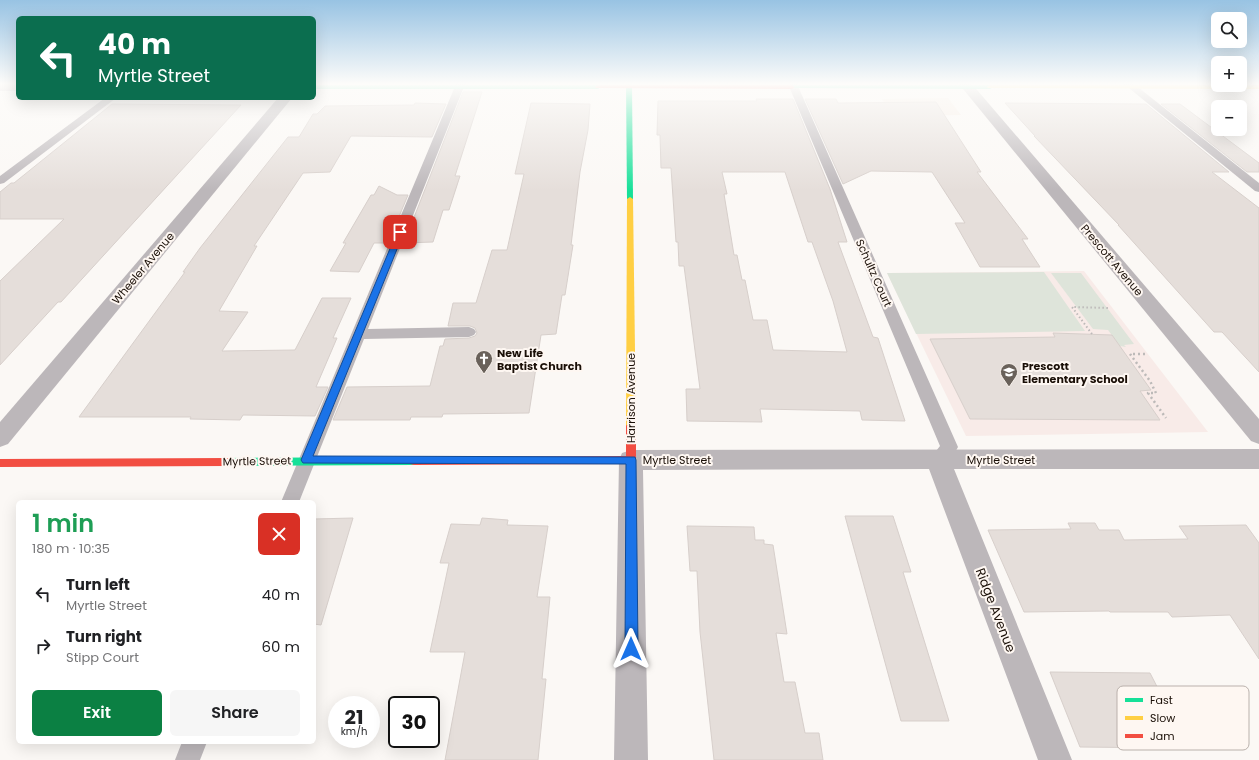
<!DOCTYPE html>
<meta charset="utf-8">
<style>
body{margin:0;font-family:Poppins,sans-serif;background:#f6f6f6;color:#202124;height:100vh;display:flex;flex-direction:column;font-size:15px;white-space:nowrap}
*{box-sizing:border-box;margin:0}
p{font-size:13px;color:#757577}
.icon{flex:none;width:22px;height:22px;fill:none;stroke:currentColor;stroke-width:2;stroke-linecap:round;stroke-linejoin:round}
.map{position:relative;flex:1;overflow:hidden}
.panel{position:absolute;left:16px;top:500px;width:300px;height:244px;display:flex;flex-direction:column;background:#fff;border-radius:6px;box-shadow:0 4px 16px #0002}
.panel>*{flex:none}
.hud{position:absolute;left:16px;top:16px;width:300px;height:84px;border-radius:6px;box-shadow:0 4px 16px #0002;background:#0b6e4f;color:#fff;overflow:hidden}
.buttons{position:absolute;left:1211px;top:12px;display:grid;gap:8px}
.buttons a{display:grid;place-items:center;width:36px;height:36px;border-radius:6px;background:#fff;box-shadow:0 4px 16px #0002;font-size:20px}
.speed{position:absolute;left:328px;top:696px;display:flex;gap:8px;font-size:20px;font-weight:700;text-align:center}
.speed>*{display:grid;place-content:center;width:52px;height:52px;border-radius:50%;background:#fff;box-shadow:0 4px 16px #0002;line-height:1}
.speed small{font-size:10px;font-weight:400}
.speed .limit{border:2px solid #111;border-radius:6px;background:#fff;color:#111}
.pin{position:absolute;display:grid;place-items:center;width:34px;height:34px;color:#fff;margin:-17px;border-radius:8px;box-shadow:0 2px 6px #0006}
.me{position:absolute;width:44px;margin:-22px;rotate:0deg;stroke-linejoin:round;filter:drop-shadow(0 0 3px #0008)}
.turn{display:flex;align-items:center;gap:14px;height:84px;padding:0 16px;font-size:18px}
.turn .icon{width:52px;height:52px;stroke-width:2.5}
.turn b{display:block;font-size:28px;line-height:34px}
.round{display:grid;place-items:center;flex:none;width:42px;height:42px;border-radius:6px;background:#f6f6f6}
.headline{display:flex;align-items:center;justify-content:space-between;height:68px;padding:0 16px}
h1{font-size:24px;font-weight:600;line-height:30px;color:#1e9e55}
.cta{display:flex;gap:8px;margin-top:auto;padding:8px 16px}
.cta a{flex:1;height:46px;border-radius:6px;background:#0b8043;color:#fff;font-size:16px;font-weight:600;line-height:46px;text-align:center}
.cta a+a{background:#f6f6f6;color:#202124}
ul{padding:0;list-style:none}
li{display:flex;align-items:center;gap:12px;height:52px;padding:0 16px}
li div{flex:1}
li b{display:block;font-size:15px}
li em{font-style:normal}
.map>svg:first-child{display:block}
.built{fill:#f6ece4}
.education{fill:#f8ebe8}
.green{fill:#dee4da}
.building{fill:#e5deda;stroke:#d7cfcb;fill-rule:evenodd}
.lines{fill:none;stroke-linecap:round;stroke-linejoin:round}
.path-far1{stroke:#bdbab9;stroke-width:2;stroke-dasharray:1.5 2.5;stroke-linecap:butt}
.path{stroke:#bdbab9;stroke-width:2.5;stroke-dasharray:2 3;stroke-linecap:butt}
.lane{fill:#bcb7ba;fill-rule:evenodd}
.street{fill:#bcb7ba;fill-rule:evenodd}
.fast{fill:#16e098;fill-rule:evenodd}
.slow{fill:#ffcf43;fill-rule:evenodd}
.jam{fill:#f24e42;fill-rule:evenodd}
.route{fill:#1a73e8;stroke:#114b97}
.labels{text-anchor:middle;stroke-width:4;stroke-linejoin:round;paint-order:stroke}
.street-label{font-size:11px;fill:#1a0f07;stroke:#fef7f2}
.poi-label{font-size:11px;font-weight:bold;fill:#1a0f07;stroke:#fef7f2;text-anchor:start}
.near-street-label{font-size:13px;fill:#1a0f07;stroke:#fef7f2}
.key{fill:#fef7f2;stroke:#bab1ac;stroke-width:1}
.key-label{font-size:11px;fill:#1a0f07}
</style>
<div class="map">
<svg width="1259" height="760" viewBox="0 0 1259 760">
<rect width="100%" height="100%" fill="#fbf8f5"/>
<!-- built -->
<polygon class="built" points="948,98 961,115 892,116 882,99"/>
<!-- education -->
<polygon class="education" points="1084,271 1208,432 966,436 887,273"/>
<!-- green -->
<g class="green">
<polygon points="1044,272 1085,331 916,334 887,273"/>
<polygon points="1051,273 1081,273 1134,344 1124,345 1126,347 1120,346 1108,330 1093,329"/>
</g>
<!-- building -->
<g class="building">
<polygon points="463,92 482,92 455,176 460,176 449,210 443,210 433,242 404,243"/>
<path d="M756,99H793L830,189L847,242H838L873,337L878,338L905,421L862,420L860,411L760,409L762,422L687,421L686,389H700L684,266H679L678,242H676L671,168H661L660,135H657L658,101H757ZM722,172H785L808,242H812L833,301L847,352L773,350L767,320H753L745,280H742L737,255H734L724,194H727Z"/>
<polygon points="805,99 836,99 838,103 936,102 981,172 977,172 1028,239 1022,239 1040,267 980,267 955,223 965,223 932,172 871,171 843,184"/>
<polygon points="415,103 446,104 432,137 351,136 330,172 303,173 254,246 257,246 219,311 248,312 222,351 295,350 322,298 351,298 333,338 337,338 316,387 328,387 315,416 243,415 240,420 190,419 191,417 79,417 185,272 183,272 200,248 288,137 299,137 313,114 317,114 325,106 414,105"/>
<polygon points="531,103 590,104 588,130 580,172 571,245 573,245 565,295 562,295 556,334 541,335 529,413 443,414 442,417 411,417 410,420 333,420 347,387 430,386 440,346 443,346 445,339 469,338 475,336 477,333 475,328 470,326 448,326 453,303 476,303 492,250 507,250 524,174 515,174"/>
<polygon points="1005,103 1146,104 1229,172 1212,172 1259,208 1259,372 1222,332 1214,332 1118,225 1119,225 1034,136 1035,136"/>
<polygon points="112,104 241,105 61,302 58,302 0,365 0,281 64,219 0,219 0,192 11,183 14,183"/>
<polygon points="1161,104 1180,104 1259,163 1259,172 1247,172"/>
<polygon points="379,186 397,195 408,195 388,243 374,243 359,272 330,271 346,243 343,243 371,195 374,195"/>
<polygon points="1053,333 1112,335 1151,390 1140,391 1160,420 970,419 930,339 1055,337"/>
<polygon points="845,516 893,516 911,572 903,572 949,721 901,721"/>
<polygon points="353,518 321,625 314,624 314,519"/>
<polygon points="482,518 508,520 507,525 548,526 537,597 550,597 542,679 546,679 538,760 445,760 465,652 430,652 449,563 440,563 451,524 480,525"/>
<polygon points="1068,523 1095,523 1099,530 1119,530 1124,540 1188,539 1179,526 1246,525 1259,543 1259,659 1230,615 1172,617 1168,612 1110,612 1109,611 1024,612 988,530 1071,529"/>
<polygon points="687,526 754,527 755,540 764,540 764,544 773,545 787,634 776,633 784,682 795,682 805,733 819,733 823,760 714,760 700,632 697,571 690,571"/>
<polygon points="1050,672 1150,673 1186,743 1171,743 1174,748 1080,747"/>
</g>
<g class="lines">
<!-- path-far1 -->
<polyline class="path-far1" points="1092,334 1072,307 1109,308"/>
<!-- path -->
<polyline class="path" points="1145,354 1130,354 1150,381 1156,393 1148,393 1166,418"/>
<!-- lane -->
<g class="lane">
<polygon points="456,84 465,84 368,329 469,327 474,329 476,332 474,335 469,337 364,339 299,502 281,502"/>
<path d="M788,84H797L958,447C952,458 945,469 932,465L929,460L940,446Z"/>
<polygon points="1124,84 1134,84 1259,183 1259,192 1255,191"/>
<polygon points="105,98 116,98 4,183 0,184 0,176"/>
<polygon points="182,742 207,742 200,760 175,760"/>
</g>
<!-- street -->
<g class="street">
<rect x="0" y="84" width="18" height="7"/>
<polygon points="959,84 972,84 1259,419 1259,444 1251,441"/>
<polygon points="278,98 292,98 8,444 0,447 0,422"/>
<polygon points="1259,449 1259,469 954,469 1072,760 1038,760 929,469 643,470 648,760 614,760 619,460 622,453 631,450"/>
</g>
<!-- fast -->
<g class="fast">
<polygon points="626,84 632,84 633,199 630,201 627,199"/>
<polygon points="314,85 598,85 601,87 598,89 314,89"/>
<polygon points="792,85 990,85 993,87 990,89 790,88 789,87"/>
<polygon points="414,457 418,458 419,461 418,464 414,465 228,466 224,465 223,462 224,459 228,458"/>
</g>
<!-- slow -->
<g class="slow">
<polygon points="990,85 1259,85 1259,89 988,88 987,87"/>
<polygon points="630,197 633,199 636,426 634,429 628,429 626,426 627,199"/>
</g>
<!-- jam -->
<g class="jam">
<polygon points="598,85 792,85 795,87 792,89 596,88 595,87"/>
<polygon points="631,422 634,423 636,426 636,460 635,463 631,464 414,465 410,464 409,461 410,458 414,457 626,456 626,426 628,423"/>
<polygon points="228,458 232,459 233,462 232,465 228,466 0,467 0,459"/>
</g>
</g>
<!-- sky -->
<linearGradient id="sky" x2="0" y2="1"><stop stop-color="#98c3e3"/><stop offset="0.44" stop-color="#fdfcfa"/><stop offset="1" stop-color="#fdfcfa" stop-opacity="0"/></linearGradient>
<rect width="1259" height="191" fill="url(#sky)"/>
<!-- route -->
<polygon class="route" points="400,230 404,232 313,456 635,457 636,460 638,649 636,654 631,655 627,654 625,649 626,464 303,463 301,460 397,232"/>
<!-- icons -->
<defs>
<symbol id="church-pin" viewBox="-11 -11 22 30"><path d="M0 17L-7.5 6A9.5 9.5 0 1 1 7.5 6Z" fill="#69615a" stroke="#fef7f2"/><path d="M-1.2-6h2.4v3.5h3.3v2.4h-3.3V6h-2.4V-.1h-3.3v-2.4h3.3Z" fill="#fff"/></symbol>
<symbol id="school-pin" viewBox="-11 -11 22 30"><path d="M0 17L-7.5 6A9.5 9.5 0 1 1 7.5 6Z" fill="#69615a" stroke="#fef7f2"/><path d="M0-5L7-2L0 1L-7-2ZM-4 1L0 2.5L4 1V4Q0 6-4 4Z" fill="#fff"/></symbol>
</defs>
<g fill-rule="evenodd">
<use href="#church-pin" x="474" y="349" width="20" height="27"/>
<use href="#school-pin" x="999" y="362" width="20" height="27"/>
</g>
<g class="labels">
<!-- street labels -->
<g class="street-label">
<text transform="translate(1112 260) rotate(50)" y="4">Prescott Avenue</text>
<text transform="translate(143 268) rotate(-50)" y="4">Wheeler Avenue</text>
<text transform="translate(874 273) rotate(66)" y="4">Schultz Court</text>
<text transform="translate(631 398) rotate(-90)" y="4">Harrison Avenue</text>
<text x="677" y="464">Myrtle Street</text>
<text x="1001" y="464">Myrtle Street</text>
<text transform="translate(257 461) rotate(-1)" y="4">Myrtle Street</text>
</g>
<!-- poi labels -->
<g class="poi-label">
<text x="497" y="357">New Life<tspan x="497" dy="13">Baptist Church</tspan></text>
<text x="1022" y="370">Prescott<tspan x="1022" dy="13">Elementary School</tspan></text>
</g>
<!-- near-street labels -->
<g class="near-street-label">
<text transform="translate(996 610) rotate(69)" y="5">Ridge Avenue</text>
</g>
</g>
<!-- legend -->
<rect x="1117" y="686" width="132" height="64" rx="6" class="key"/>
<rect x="1125" y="698" width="18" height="4" fill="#16e098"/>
<rect x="1125" y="716" width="18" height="4" fill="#ffcf43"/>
<rect x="1125" y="734" width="18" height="4" fill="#f24e42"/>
<g class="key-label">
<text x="1150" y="704">Fast</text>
<text x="1150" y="722">Slow</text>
<text x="1150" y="740">Jam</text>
</g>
</svg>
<div class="buttons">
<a><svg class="icon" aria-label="search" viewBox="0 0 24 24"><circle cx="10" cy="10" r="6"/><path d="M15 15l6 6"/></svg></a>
<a>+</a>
<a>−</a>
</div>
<div class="speed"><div>21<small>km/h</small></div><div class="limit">30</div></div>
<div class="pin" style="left:400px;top:232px;background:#d93025"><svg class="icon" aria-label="arrive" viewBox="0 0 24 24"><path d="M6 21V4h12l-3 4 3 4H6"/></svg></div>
<svg class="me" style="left:631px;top:649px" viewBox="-20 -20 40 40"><path d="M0-17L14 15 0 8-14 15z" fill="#1a73e8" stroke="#fff" stroke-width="4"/></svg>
<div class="hud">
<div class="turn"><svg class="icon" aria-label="left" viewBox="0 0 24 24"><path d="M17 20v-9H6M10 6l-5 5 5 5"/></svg><div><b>40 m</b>Myrtle Street</div></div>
</div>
<section class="panel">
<div class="headline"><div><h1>1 min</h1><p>180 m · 10:35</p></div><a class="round" style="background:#d93025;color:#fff"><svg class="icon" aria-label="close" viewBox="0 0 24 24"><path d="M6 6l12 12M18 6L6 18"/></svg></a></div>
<ul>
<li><svg class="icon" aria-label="left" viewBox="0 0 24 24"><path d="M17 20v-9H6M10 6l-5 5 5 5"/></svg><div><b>Turn left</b><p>Myrtle Street</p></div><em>40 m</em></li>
<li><svg class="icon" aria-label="right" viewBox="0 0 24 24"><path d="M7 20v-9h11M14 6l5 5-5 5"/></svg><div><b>Turn right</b><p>Stipp Court</p></div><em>60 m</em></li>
</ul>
<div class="cta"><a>Exit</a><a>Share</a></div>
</section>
</div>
